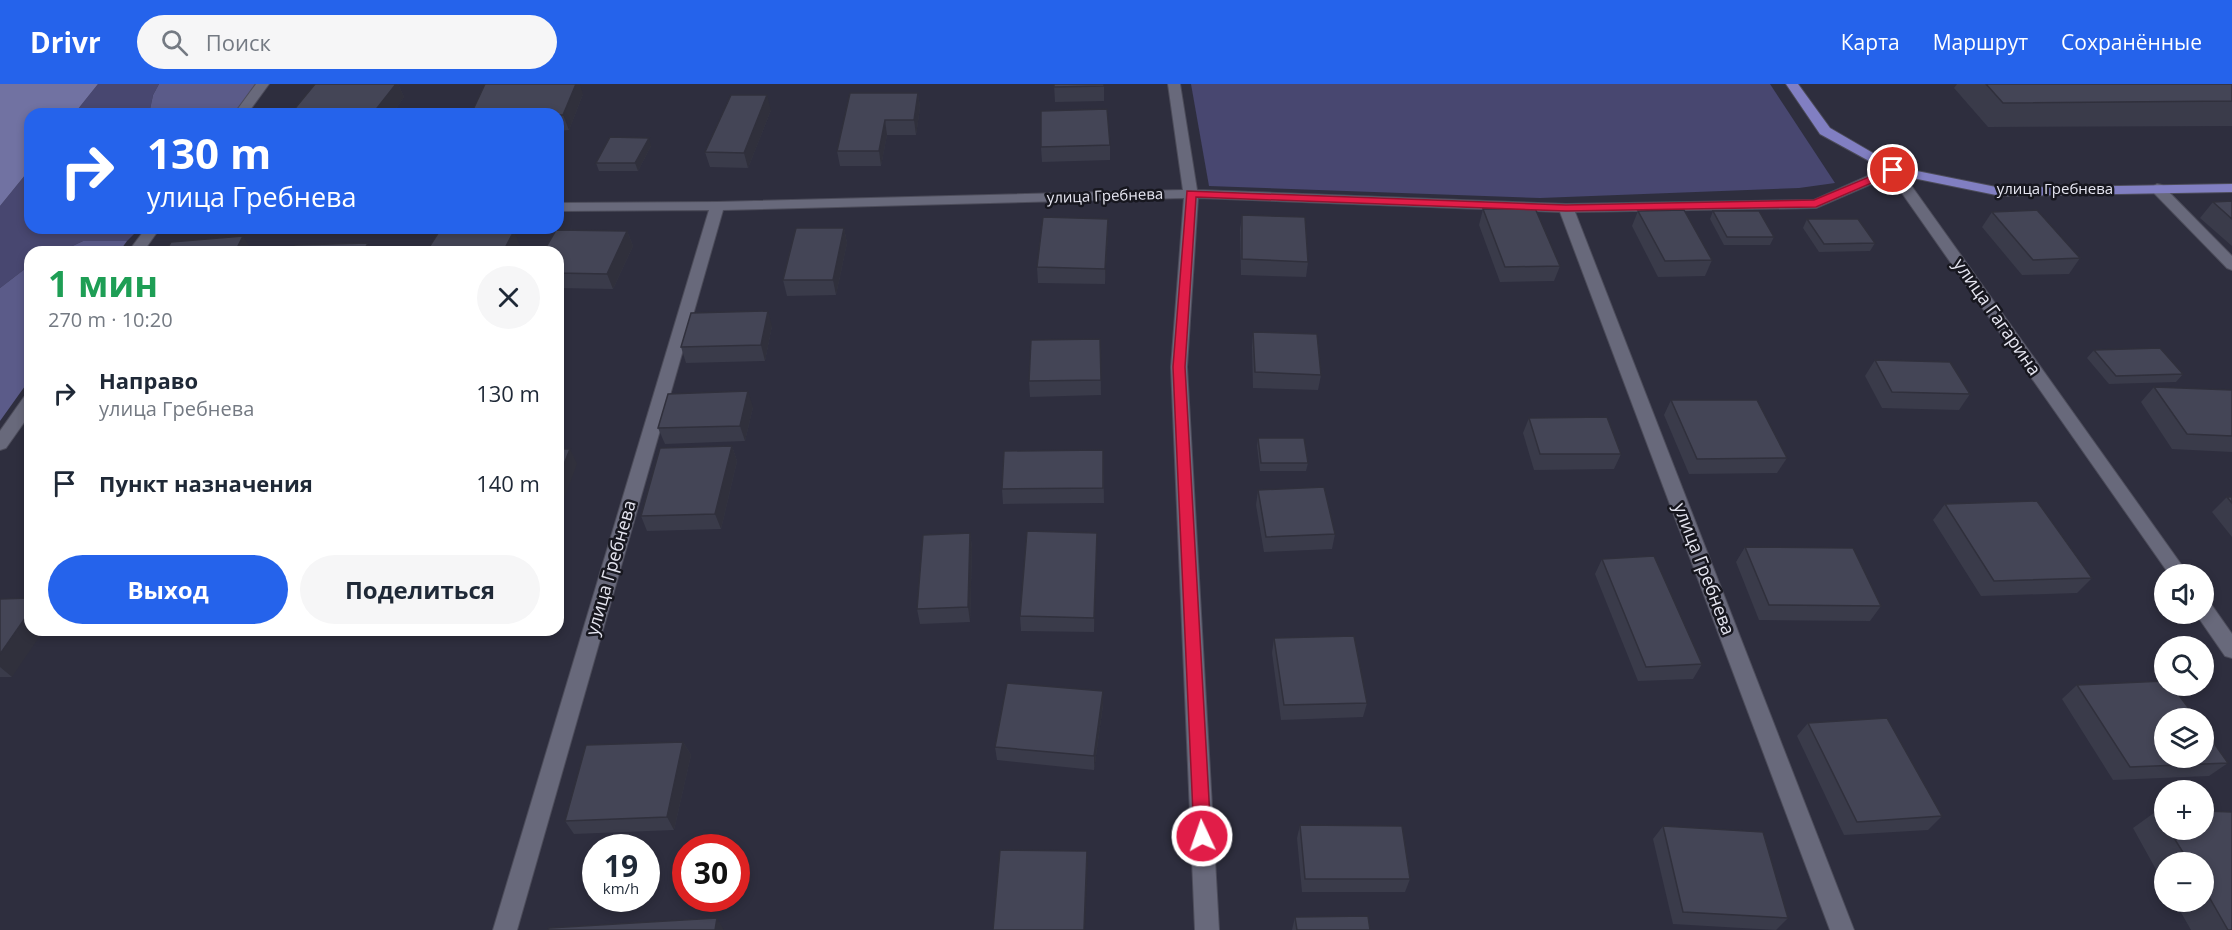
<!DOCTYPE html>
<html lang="ru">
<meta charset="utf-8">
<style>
body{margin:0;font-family:"Open Sans",sans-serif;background:#f6f6f7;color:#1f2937;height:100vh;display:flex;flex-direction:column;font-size:22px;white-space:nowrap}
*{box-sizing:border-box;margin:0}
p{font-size:20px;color:#747a83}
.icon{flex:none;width:33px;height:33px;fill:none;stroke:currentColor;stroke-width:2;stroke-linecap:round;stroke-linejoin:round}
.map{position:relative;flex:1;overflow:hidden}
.panel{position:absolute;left:24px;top:162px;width:540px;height:390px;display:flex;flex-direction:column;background:#fff;border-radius:18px;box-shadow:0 3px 9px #0003}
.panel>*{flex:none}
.hud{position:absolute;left:24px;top:24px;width:540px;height:126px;border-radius:18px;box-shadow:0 3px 9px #0003;background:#2563eb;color:#fff;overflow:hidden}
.tools{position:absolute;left:2154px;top:480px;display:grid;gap:12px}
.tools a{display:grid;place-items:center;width:60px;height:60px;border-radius:50%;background:#fff;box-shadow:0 3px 9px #0003;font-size:30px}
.speed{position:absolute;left:582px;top:750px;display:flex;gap:12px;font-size:30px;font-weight:700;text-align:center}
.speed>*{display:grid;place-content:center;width:78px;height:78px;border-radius:50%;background:#fff;box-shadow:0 3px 9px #0003;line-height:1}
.speed small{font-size:15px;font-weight:400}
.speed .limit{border:9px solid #d22;background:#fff;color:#111}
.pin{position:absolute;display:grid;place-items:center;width:51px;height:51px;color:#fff;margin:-26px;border:3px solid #fff;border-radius:50%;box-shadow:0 2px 6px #0007}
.me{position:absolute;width:66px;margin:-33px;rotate:357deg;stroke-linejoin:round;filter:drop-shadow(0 0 4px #0008)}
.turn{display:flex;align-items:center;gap:21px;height:126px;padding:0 24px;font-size:27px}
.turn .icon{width:78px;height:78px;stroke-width:2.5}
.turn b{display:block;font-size:42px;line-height:51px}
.round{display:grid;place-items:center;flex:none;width:63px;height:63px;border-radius:32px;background:#f6f6f7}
.overview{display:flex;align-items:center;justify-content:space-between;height:102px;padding:0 24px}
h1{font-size:36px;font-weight:700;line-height:45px;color:#1e9e55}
.action{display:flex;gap:12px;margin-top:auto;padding:12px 24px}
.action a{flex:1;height:69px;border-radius:36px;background:#2563eb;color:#fff;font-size:24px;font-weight:700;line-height:69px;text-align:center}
.action a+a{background:#f6f6f7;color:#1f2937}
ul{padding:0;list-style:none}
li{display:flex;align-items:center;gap:18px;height:90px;padding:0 24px}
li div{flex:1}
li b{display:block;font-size:22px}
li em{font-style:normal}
header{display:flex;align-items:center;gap:36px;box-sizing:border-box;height:84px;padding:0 30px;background:#2563eb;color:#fff}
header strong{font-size:28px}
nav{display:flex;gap:33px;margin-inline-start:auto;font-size:21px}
.search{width:420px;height:54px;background:#f6f6f7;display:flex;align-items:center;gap:15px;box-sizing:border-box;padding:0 21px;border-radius:33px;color:#747a83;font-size:22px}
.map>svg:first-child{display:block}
.green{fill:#484770}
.forest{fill:#5b5b89}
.water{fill:#7172a2}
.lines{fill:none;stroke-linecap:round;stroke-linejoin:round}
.minor-casing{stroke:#4c4c5a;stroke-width:2}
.primary-casing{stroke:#4c4c5a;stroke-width:2}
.minor{fill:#68697b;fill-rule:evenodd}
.primary{fill:#817fc2;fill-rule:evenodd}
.wall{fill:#3a3b4a}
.shaded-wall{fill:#30303c}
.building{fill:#444556;stroke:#30303c;stroke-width:1.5}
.route{fill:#e11d48;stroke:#92132f;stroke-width:1.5}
.labels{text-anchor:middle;stroke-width:5;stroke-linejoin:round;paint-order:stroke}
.far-street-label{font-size:15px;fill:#e5e5f0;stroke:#17171f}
.street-label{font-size:18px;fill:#e5e5f0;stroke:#17171f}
</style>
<header>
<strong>Drivr</strong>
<div class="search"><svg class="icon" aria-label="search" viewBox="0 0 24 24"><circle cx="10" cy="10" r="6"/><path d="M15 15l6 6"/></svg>Поиск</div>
<nav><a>Карта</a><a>Маршрут</a><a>Сохранённые</a></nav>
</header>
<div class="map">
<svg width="2232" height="846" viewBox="0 0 2232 846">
<rect width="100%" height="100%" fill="#2e2e3e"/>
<!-- green -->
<g class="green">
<polygon points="98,0 159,0 153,11 149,30 74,30"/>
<polygon points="1191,0 1770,0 1835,99 1799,104 1540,114 1209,102"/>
<polygon points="30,85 30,144 140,144 127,157 83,157 60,168 30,168 30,181 0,204 0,122"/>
</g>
<!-- forest -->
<g class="forest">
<polygon points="159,0 260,0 236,30 149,30 153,11"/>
<polygon points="83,157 127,157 119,168 60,168"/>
<polygon points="30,181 30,295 0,337 0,204"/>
</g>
<!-- water -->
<polygon class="water" points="0,0 98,0 74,30 30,30 30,85 0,122"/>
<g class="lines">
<defs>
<g id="minor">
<polygon points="256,0 269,0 247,30 234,30"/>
<polygon points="1168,0 1180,0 1197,106 1566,120 1814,116 1888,83 1898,83 2188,490 2169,490 1890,92 1816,124 1575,128 1854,846 1830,846 1560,128 1198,114 1187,283 1219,846 1195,846 1171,283 1184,114 723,126 517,846 493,846 709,126 558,127 558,119 717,118 1183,106"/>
<polygon points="2157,100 2162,101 2232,172 2232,186 2227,184 2152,107 2150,104"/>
<polygon points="146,144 160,144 143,168 128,168"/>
<polygon points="30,311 30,330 6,364 0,366 0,347 24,313"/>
<polygon points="2204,518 2211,520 2232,550 2232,574 2225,572 2196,530 2204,530"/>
</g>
<polygon id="primary" points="1786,0 1798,0 1830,44 1897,83 2001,104 2232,100 2232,108 2001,112 1893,90 1820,50"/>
</defs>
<!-- minor casing -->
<use href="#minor" class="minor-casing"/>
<!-- primary casing -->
<use href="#primary" class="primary-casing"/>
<!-- minor -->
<use href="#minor" class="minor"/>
<!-- primary -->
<use href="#primary" class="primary"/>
</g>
<!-- wall -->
<g class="wall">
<polygon points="315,0 398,0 404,13 392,30 293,30 292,28"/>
<polygon points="1054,0 1104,0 1104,17 1055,18"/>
<polygon points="1957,0 2232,0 2232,42 1988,43 1954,4"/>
<polygon points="918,9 920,24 916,51 887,51 881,82 840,82 837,67"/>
<polygon points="583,10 569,46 558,47 558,30"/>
<polygon points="771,26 748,84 710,83 705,68"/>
<polygon points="1110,61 1110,76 1042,78 1041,63"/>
<polygon points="651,62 638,87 599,87 596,79"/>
<polygon points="2232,117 2232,162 2200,134 2213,118"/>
<polygon points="1483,125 1560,182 1554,197 1500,198 1479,141"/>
<polygon points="1638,127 1712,176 1705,192 1658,193 1632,142"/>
<polygon points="1713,127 1774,153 1770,161 1724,161 1710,135"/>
<polygon points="1992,128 2080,174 2069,190 2022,191 1982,143"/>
<polygon points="1242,131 1308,178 1306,193 1241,191 1240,146"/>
<polygon points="1108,135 1108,150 1105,200 1038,199 1037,183"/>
<polygon points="1807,135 1875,159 1870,167 1819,168 1803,144"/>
<polygon points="844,144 847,159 836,211 787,212 783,196"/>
<polygon points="627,147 633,162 613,205 558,204 558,168"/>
<polygon points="772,242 765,277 686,279 681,263"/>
<polygon points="1253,248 1321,291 1318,306 1253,304 1252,263"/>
<polygon points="1100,255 1101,311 1030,313 1029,297"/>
<polygon points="2094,266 2183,290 2176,298 2109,300 2087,274"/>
<polygon points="1875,276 1970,310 1959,326 1882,324 1865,292"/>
<polygon points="2154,303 2232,306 2232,368 2172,365 2141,318"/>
<polygon points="1671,316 1787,374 1777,389 1689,390 1664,331"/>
<polygon points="753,323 745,357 665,360 658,344"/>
<polygon points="1529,334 1621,370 1614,385 1534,386 1523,349"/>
<polygon points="1258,354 1308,379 1306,387 1260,387 1257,362"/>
<polygon points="732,362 737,377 721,445 647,447 641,432"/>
<polygon points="1103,366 1104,419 1003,420 1002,405"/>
<polygon points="1258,406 1335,450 1332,465 1264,468 1256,421"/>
<polygon points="2227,413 2232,413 2232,453 2212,428"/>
<polygon points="1945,420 2092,494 2077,509 1981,512 1933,436"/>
<polygon points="970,449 972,464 970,538 920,540 917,525"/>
<polygon points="1097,449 1094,548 1021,547 1020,532"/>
<polygon points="1745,463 1881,522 1870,537 1759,536 1736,478"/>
<polygon points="1602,475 1702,580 1693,595 1638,597 1595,490"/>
<polygon points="0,515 12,593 0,593"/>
<polygon points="1274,554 1367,619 1363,633 1281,636 1272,569"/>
<polygon points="2077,601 2228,679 2209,692 2113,696 2062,615"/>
<polygon points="1103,607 1103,621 1094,686 997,676 995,663"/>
<polygon points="1808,639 1942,732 1928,746 1844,751 1797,652"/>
<polygon points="683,658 691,671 674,746 574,750 565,737"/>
<polygon points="2158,726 2164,726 2164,746 2204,746 2232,846 2191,846 2175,818 2204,818 2204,778 2164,778 2164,800 2133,744"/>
<polygon points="1300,741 1410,795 1405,808 1302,808 1297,754"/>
<polygon points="1663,742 1788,834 1776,846 1673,840 1653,755"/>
<polygon points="1295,833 1370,846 1292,846"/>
</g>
<!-- shaded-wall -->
<g class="shaded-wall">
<polygon points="396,0 398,0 404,13 392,30 375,30 374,28"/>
<polygon points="576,0 580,0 583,10 569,46 563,31"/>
<polygon points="918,9 920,24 916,51 914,36"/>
<polygon points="767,11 771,26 748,84 744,69"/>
<polygon points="885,36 887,51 881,82 879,67"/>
<polygon points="649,54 651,62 638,87 635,79"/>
<polygon points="1108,135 1108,150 1105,200 1105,185"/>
<polygon points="844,144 847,159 836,211 833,196"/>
<polygon points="514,147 521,163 518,168 503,168"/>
<polygon points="627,147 633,162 613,205 607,190"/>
<polygon points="243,152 253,168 235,168"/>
<polygon points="368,159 372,168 363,168"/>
<polygon points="768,227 772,242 765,277 761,261"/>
<polygon points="748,307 753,323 745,357 740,342"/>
<polygon points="732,362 737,377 721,445 715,430"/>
<polygon points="570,365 577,380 558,431 558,395"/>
<polygon points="970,449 972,464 970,538 968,523"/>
<polygon points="1097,449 1097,464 1094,548 1094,534"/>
<polygon points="30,527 30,546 44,546 12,593 0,583 0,570"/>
<polygon points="1103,607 1103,621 1094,686 1094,672"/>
<polygon points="683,658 691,671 674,746 667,733"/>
<polygon points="1087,767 1088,779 1085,846 1084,846"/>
<polygon points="717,834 724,846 715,846"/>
</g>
<!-- building -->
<g class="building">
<polygon points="315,0 396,0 374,28 292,28"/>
<polygon points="485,0 576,0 563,31 558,31 558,30 471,30"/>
<polygon points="1054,0 1104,0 1104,2 1054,3"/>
<polygon points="1986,0 2232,0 2232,17 2003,19"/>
<polygon points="850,9 918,9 914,36 885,36 879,67 837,67"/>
<polygon points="731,11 767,11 744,69 705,68"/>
<polygon points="1107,25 1110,61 1041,63 1041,27"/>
<polygon points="610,53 649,54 635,79 596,79"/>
<polygon points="2232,117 2232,135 2213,118"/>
<polygon points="1535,124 1560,182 1505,183 1483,125"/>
<polygon points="1684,126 1712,176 1665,177 1638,127"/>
<polygon points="2037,126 2080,174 2033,176 1992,128"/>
<polygon points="1713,127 1759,127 1774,153 1727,153"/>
<polygon points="1242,131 1305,133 1308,178 1242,175"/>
<polygon points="1043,133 1108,135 1105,185 1037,183"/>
<polygon points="1807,135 1858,135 1875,159 1824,160"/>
<polygon points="796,144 844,144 833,196 783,196"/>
<polygon points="440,146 514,147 503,168 426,168"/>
<polygon points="556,146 627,147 607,190 558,189 558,168 543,168"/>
<polygon points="243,152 235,168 165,168 171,158"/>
<polygon points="368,159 363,168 290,168 295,161"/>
<polygon points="768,227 761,261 681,263 691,229"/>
<polygon points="1253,248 1317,250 1321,291 1255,288"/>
<polygon points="1100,255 1101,296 1029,297 1031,256"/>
<polygon points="2160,264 2183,290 2116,292 2094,266"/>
<polygon points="1875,276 1950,278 1970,310 1892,308"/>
<polygon points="2154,303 2232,306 2232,352 2187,350"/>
<polygon points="748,307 740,342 658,344 668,310"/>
<polygon points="1671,316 1757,316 1787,374 1697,375"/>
<polygon points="1607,333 1621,370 1540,370 1529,334"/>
<polygon points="1258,354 1304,354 1308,379 1261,379"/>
<polygon points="732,362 715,430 641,432 660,364"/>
<polygon points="558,365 570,365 558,395"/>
<polygon points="1103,366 1103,404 1002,405 1004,367"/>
<polygon points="1324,403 1335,450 1266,453 1258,406"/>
<polygon points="2227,413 2232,413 2232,419"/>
<polygon points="2037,417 2092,494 1994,497 1945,420"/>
<polygon points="1027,447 1097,449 1094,534 1020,532"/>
<polygon points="970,449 968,523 917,525 923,451"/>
<polygon points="1745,463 1853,464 1881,522 1769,521"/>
<polygon points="1654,472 1702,580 1646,583 1602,475"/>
<polygon points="30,514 30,527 0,570 0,515"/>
<polygon points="1354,552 1367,619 1284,621 1274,554"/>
<polygon points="2164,597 2164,602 2172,602 2196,634 2164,634 2164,674 2204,674 2204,645 2228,679 2130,683 2077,601"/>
<polygon points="1007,599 1103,607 1094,672 995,663"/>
<polygon points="1887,634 1942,732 1857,738 1808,639"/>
<polygon points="683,658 667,733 565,737 586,661"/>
<polygon points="2158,726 2164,726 2164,737"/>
<polygon points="2204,727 2232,728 2232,846 2228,846 2204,804 2204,778 2189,778 2169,746 2204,746"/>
<polygon points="1300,741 1402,742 1410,795 1305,795"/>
<polygon points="1663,742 1763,748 1788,834 1683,828"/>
<polygon points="1000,766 1087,767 1084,846 993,846"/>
<polygon points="1368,832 1370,846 1297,846 1295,833"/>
<polygon points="717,834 715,846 548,846 549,844"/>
</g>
<!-- route -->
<polygon class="route" points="1893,83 1898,86 1897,88 1816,123 1566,127 1196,113 1185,283 1211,752 1208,758 1202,760 1196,758 1194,752 1173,283 1187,107 1566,121 1814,116"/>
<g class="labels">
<!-- far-street labels -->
<g class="far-street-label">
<text x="2055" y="110">улица Гребнева</text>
<text transform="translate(1105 112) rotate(-2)" y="5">улица Гребнева</text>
</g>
<!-- street labels -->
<g class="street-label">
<text transform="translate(1997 233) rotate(55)" y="6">улица Гагарина</text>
<text transform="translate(611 484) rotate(-74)" y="6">улица Гребнева</text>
<text transform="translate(1704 485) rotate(69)" y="6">улица Гребнева</text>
</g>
</g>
</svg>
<div class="tools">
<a><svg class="icon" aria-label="sound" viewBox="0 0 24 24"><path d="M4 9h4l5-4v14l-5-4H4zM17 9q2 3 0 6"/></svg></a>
<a><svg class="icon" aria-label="search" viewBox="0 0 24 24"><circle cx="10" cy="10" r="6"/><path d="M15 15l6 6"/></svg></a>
<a><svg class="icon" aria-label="layers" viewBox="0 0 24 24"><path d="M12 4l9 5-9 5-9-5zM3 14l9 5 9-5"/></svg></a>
<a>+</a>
<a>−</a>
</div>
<div class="speed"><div>19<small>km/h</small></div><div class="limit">30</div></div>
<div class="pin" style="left:1893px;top:86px;background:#d93025"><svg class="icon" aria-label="arrive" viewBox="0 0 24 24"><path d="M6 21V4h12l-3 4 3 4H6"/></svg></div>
<svg class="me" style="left:1202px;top:752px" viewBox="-20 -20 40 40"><circle r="17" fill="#e11d48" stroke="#fff" stroke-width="3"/><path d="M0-11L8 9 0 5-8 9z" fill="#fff"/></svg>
<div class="hud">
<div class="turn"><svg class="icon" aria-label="right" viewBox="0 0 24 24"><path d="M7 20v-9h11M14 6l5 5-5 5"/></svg><div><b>130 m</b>улица Гребнева</div></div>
</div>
<section class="panel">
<div class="overview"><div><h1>1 мин</h1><p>270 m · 10:20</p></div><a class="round"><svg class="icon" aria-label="close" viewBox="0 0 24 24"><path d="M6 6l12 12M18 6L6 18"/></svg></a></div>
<ul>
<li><svg class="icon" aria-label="right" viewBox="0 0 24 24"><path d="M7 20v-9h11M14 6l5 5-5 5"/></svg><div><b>Направо</b><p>улица Гребнева</p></div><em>130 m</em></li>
<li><svg class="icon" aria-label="arrive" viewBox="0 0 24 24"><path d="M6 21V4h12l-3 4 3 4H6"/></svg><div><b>Пункт назначения</b></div><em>140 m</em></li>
</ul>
<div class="action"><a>Выход</a><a>Поделиться</a></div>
</section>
</div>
